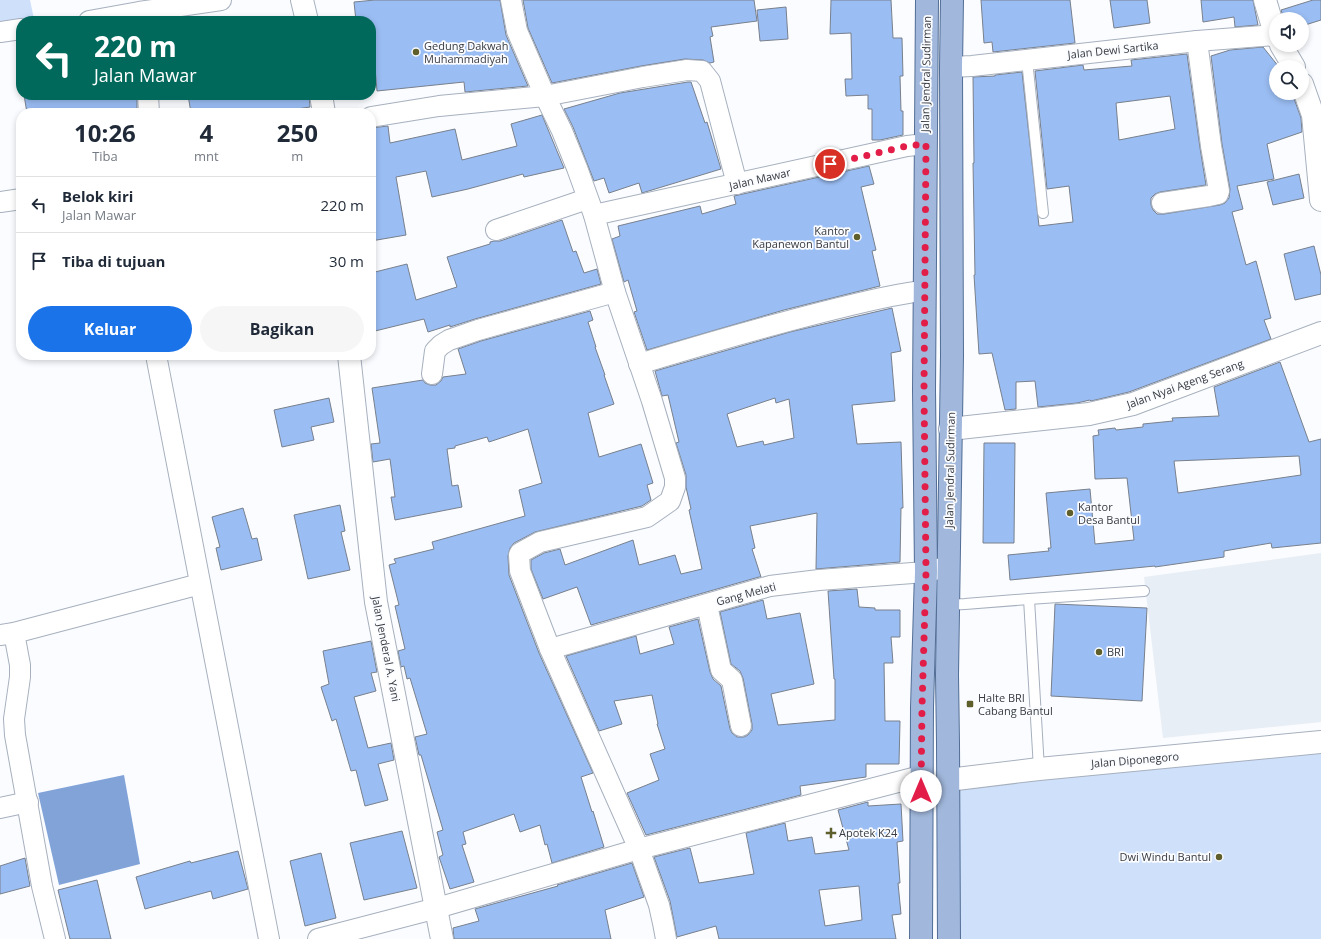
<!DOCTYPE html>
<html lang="id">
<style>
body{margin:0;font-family:"Open Sans",sans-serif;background:#f6f6f7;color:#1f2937;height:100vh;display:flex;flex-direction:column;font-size:15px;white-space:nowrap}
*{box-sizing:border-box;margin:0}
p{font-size:13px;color:#747a83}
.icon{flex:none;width:22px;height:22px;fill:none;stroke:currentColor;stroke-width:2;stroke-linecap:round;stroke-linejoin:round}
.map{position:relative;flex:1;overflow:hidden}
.side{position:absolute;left:16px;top:108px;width:360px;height:252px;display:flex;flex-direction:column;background:#fff;border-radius:16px;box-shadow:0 2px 6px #0003}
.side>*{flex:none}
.guide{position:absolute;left:16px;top:16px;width:360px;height:84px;border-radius:16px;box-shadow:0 2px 6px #0003;background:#00695c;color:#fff;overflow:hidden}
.fabs{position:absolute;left:1269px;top:12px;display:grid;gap:8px}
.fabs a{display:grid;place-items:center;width:40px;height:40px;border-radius:50%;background:#fff;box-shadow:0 2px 6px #0003;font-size:20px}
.pin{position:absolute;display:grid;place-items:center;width:34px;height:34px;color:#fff;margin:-17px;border:2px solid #fff;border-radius:50%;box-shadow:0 1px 4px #0007}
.me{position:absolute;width:44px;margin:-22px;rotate:0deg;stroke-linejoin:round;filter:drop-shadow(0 0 3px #0008)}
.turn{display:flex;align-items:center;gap:14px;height:84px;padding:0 12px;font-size:18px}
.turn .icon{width:52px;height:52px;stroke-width:2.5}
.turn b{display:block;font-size:28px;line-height:34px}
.eta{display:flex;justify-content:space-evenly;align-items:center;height:68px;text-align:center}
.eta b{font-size:24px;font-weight:700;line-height:28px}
.cta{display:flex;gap:8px;margin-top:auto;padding:8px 12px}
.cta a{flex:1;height:46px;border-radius:24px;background:#1a73e8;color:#fff;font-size:16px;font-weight:700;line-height:46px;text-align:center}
.cta a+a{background:#f6f6f7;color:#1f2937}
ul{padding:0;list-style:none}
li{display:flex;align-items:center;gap:12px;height:56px;padding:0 12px;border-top:1px solid #e0e1e3}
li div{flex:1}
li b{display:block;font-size:15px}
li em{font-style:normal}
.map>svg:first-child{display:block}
.built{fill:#e8eef5}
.green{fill:#cee0fa}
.water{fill:#81a3d8}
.building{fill:#9abdf3;stroke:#78808d;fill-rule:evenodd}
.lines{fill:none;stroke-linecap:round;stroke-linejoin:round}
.service-casing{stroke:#a7b0be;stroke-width:12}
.minor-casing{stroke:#a7b0be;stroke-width:22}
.tertiary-casing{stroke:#a7b0be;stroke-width:24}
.secondary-casing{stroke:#a7b0be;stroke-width:24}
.primary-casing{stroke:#536e96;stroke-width:24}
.service{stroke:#fff;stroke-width:10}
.minor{stroke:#fff;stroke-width:20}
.tertiary{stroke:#fff;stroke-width:22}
.secondary{stroke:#fff;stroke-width:22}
.primary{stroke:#a1b8dc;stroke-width:22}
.route{stroke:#e11d48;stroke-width:7;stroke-dasharray:0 12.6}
.poi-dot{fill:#5f5f2c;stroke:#fafcff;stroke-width:1.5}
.labels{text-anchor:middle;stroke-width:3.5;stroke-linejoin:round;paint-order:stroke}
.poi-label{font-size:11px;fill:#383b41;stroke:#fafcff;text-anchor:start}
.street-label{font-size:11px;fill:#383b41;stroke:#fafcff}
</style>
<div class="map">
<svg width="1321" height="939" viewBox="0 0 1321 939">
<rect width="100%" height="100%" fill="#fafcff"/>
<!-- built -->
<polygon class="built" points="1321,553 1321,722 1163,738 1144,577"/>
<!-- green -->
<g class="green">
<polygon points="0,0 30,0 34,19 0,24"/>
<polygon points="1321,743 1321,939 957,939 952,784"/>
</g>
<!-- water -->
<polygon class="water" points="124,775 140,864 59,885 38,793"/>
<!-- building -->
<g class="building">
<polygon points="375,0 500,0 506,35 528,86 465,92 464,82 377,91 371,21 356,21 354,2"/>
<polygon points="523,0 754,0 757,21 711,27 713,36 710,37 714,62 710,63 703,60 685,59 641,66 552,83 528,28"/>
<polygon points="831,0 891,0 893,38 902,38 903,76 900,76 901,111 903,111 903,135 880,140 872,140 872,109 868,109 868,95 846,96 845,79 852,79 851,33 830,34"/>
<polygon points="981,0 1070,0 1075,43 993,52 992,42 984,43"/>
<polygon points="1110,0 1147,0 1150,23 1114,28"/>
<polygon points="1201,0 1253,0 1258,25 1235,27 1234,17 1203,22"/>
<polygon points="1313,0 1321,0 1321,20 1302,26 1302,19 1284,19 1281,10"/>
<polygon points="786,7 788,39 760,41 757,10"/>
<path d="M1263,47L1279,67H1276V93H1292L1301,118L1302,132L1267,144L1274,179L1237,186L1243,209L1232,212L1246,265L1256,261L1271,318L1264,320L1271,339L1129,392L1091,401L1090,400L1077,403L1038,407L1035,381L1016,382V409L1005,410L992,353L979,354L974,275H975L973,163H974L973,77L995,76V75L1022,72L1039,226L1073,222L1069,186L1047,189L1035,71L1083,65L1084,70L1132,66L1131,60L1187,54L1200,148L1206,185L1160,192L1155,194L1151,198V205L1153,210L1157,214H1164L1220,205L1225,203L1229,198L1230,189L1222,144L1211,56L1230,50ZM1170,96L1175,129L1119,140L1116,103Z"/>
<polygon points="688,82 691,82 705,123 707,122 721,169 642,193 639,183 609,193 604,178 594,181 573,127 564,109 620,93"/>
<polygon points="24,95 137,95 137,113 118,113 117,109 79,113 27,113"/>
<polygon points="188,95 309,95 310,107 271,113 191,113"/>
<polygon points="542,115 564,168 524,177 523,174 468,189 432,197 426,171 396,177 406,235 371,241 371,128 388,126 390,143 455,129 462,160 517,146 511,124"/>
<polygon points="869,166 874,184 861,187 876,250 872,251 880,286 784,310 647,350 634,312 637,311 628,280 624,282 612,239 620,236 618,226 700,206 702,214 736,204 734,196"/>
<polygon points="1299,174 1304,198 1273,205 1267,182"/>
<polygon points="562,220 573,252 576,251 584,273 597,269 601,284 475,319 450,327 450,325 428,332 424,319 371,332 371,273 407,264 416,300 457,287 447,257 490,244 490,242 494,241 500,241"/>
<polygon points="1314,246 1321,275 1321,294 1295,300 1284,254"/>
<path d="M892,308L901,351L891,353L895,401L852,405L857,444L901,442L903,508H901L900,562L816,569L817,513L750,526L755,548L752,549L761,577H759L591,625L577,587L543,599L531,569V560L544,553L560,549L565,565L633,540L639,565L675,555L681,574L702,569L689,510L691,509L686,487V475L676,443L679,442L668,395L662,396L655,371L790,332ZM775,398L776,403L789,399L794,438L764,445L763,441L737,447L727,414Z"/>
<polygon points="590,311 593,320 588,322 596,347 595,347 605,375 604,375 614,404 588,413 599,457 641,444 653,483 647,485 651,500 642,506 535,532 514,543 510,548 508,556 509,575 539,653 593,773 581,777 592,812 593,811 604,847 552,863 547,844 545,845 540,825 520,832 514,814 463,832 466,844 462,845 474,882 450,889 439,857 443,855 437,832 443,830 421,755 419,755 415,737 427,734 410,678 407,679 404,666 401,667 398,651 405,649 395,606 399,605 389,565 396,563 394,559 434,549 432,542 525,516 519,490 542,483 528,429 489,442 487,437 455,446 455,448 447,449 452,486 458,485 462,507 395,520 391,497 395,497 390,459 373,462 371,444 380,443 372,388 423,380 425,383 430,385 436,385 441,381 443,377 466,374 458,349 481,341"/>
<path d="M1280,362L1309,442L1321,439V543L1272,548L1271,543L1224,551V557L1155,567V566L1010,580L1008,555L1049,551L1048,548H1051L1046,493L1090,489L1095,544L1134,540L1127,478L1095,479L1093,436L1099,435L1098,430L1115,428L1116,430L1143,427V424L1173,421L1172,418L1219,416L1214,387ZM1299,456L1301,475L1178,493L1174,461Z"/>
<polygon points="329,398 334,422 311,427 314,440 282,447 274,410"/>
<polygon points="984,443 1015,443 1014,543 983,543"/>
<polygon points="340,505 345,531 341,532 350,570 308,579 294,515"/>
<polygon points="243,508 252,539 257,538 262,560 221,570 216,548 220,547 212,517"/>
<polygon points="857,589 859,607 875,608 875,610 900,610 900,637 891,637 893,663 884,663 885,721 900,721 899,764 866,764 866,777 800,786 801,795 646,835 627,793 659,780 650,754 665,749 657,724 658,724 652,695 614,701 622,724 599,731 566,656 636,636 640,654 674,644 669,627 698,619 710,672 713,679 721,686 730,729 732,733 737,737 744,737 748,735 752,730 752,724 743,678 740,671 731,664 720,612 763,600 767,619 800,613 814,684 771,694 778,725 835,720 835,679 834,679 828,591"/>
<polygon points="1055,604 1147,608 1142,701 1051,696"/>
<polygon points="371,641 377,672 371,673 376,691 354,697 368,748 391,743 394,760 378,764 388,800 365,806 356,770 351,771 336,719 332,721 321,687 329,684 323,651"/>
<path d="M868,802V806L901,804L903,841L897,842L900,883H898L901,914L892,915L896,939H719L716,926L677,937L670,901L654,857L690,848L699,883L754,874L746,833L785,823L788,841L812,837L815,854L849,850L838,810ZM859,886L862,920L825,926L819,890Z"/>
<polygon points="402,831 417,888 364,900 350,843"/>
<polygon points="238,851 248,889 213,899 211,891 145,909 136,877 190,861 191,863"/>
<polygon points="321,853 336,918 305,926 290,861"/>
<polygon points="25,858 30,886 0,894 0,866"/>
<polygon points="632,863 644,897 605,910 611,939 454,939 453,928 479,921 475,909 558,886 557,885"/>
<polygon points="97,880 111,939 70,939 58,890"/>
</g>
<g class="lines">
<defs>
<g id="service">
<polyline points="1027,60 1043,213"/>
<polyline points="1029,599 1039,769"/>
<polyline points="947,605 965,604 1029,599 1144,591"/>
</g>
<g id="minor">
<polyline points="511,0 517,31 545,96 562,131 577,168 594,215 615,292 652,401 675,478 675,487 670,501 647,517 540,542 520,553 519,555 520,571 550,649 639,849 659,905 663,923 666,939"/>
<polyline points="89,21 139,12 221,0"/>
<polyline points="0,32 21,29"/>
<polyline points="951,67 972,66 1197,41 1275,35"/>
<polyline points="148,95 149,113"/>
<polyline points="371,117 439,106 545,96 643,77 687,70 702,71 710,81 737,184"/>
<polyline points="0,202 21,199"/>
<polyline points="1162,203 1209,196 1218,194 1219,191 1211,146 1197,41"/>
<polyline points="594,215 907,146 926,144"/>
<polyline points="496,230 587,199"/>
<polyline points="156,355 269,939"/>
<path d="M639,364C718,340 797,317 877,299C893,295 909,293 925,290"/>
<polyline points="432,374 435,351 441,345 449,340 478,330 615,292"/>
<polyline points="707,605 721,670 732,680 741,726"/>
<polyline points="14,633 20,665 20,677 14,719 15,735 42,886 55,939"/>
<polyline points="0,635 14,633 200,584"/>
<polyline points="550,649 770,586 819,580 926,572 942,568"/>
<polyline points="0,808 28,802"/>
<polyline points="318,939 437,908 639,849 921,776"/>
</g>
<g id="tertiary">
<polyline points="302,0 307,21"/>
<polyline points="1265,0 1276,37"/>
<polyline points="1281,45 1294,67"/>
<polyline points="1302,84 1313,115 1321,200"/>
<polyline points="321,95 324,113"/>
<polyline points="349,355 376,602 442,939"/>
<polyline points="950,429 1089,414 1133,404 1321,333"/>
</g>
<polyline id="secondary" points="948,780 1039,769 1321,742"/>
<g id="primary">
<polyline points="921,939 922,707 926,572 924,390 927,0"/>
<polyline points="949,939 948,743 947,675 952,356 951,67 952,0"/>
</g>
</defs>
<!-- service casing -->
<use href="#service" class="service-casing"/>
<!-- minor casing -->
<use href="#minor" class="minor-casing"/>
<!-- tertiary casing -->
<use href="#tertiary" class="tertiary-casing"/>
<!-- secondary casing -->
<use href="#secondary" class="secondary-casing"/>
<!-- primary casing -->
<use href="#primary" class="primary-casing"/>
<!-- service -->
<use href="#service" class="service"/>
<!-- minor -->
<use href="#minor" class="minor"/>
<!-- tertiary -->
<use href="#tertiary" class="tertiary"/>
<!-- secondary -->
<use href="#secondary" class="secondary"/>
<!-- primary -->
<use href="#primary" class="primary"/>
</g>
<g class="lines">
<!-- route -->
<polyline class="route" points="830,164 907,146 926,144 924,390 926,572 922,707 921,791"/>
</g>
<!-- markers -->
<g class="poi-dot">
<circle cx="416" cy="52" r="4"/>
<circle cx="857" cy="237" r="4"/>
<circle cx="1070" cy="513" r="4"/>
<circle cx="1099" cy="652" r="4"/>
<rect x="966" y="700" width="8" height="8" rx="2"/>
<path d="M829 827h4v4h4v4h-4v4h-4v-4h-4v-4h4z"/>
<circle cx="1219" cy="857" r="4"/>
</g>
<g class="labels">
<!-- poi labels -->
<g class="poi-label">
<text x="424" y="50">Gedung Dakwah<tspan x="424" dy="13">Muhammadiyah</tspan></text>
<text x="849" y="235" text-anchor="end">Kantor<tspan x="849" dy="13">Kapanewon Bantul</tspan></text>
<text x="1078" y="511">Kantor<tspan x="1078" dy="13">Desa Bantul</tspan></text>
<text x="1107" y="656">BRI</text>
<text x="978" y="702">Halte BRI<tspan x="978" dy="13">Cabang Bantul</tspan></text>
<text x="839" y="837">Apotek K24</text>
<text x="1211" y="861" text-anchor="end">Dwi Windu Bantul</text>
</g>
<!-- street labels -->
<g class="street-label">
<text transform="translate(1113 50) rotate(-6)" y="4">Jalan Dewi Sartika</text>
<text transform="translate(926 74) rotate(-89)" y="4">Jalan Jendral Sudirman</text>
<text transform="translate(760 179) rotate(-13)" y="4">Jalan Mawar</text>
<text transform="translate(1185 384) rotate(-20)" y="4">Jalan Nyai Ageng Serang</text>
<text transform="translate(950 470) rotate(-89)" y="4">Jalan Jendral Sudirman</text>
<text transform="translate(746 594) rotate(-15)" y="4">Gang Melati</text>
<text transform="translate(386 649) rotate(79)" y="4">Jalan Jenderal A. Yani</text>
<text transform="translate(1135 760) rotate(-5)" y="4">Jalan Diponegoro</text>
</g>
</g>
</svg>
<div class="fabs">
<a><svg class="icon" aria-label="sound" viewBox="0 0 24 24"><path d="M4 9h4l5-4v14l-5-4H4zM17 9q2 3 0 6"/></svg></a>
<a><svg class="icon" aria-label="search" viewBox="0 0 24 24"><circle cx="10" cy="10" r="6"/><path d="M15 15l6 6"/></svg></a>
</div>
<div class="pin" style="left:830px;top:164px;background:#d93025"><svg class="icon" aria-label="arrive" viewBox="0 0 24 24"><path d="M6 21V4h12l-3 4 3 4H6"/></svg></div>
<svg class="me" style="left:921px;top:791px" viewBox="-20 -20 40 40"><circle r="19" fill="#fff"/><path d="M0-13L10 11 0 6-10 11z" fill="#e11d48"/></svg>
<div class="guide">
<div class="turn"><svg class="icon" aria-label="left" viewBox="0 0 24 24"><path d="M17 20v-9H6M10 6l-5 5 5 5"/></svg><div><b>220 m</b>Jalan Mawar</div></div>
</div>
<section class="side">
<div class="eta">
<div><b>10:26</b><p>Tiba</p></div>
<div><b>4</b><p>mnt</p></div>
<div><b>250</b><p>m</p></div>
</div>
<ul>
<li><svg class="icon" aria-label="left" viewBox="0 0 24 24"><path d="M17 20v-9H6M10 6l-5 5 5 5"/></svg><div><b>Belok kiri</b><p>Jalan Mawar</p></div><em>220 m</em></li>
<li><svg class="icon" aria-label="arrive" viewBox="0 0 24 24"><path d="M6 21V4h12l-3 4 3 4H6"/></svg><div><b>Tiba di tujuan</b></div><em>30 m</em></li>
</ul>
<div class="cta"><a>Keluar</a><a>Bagikan</a></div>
</section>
</div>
